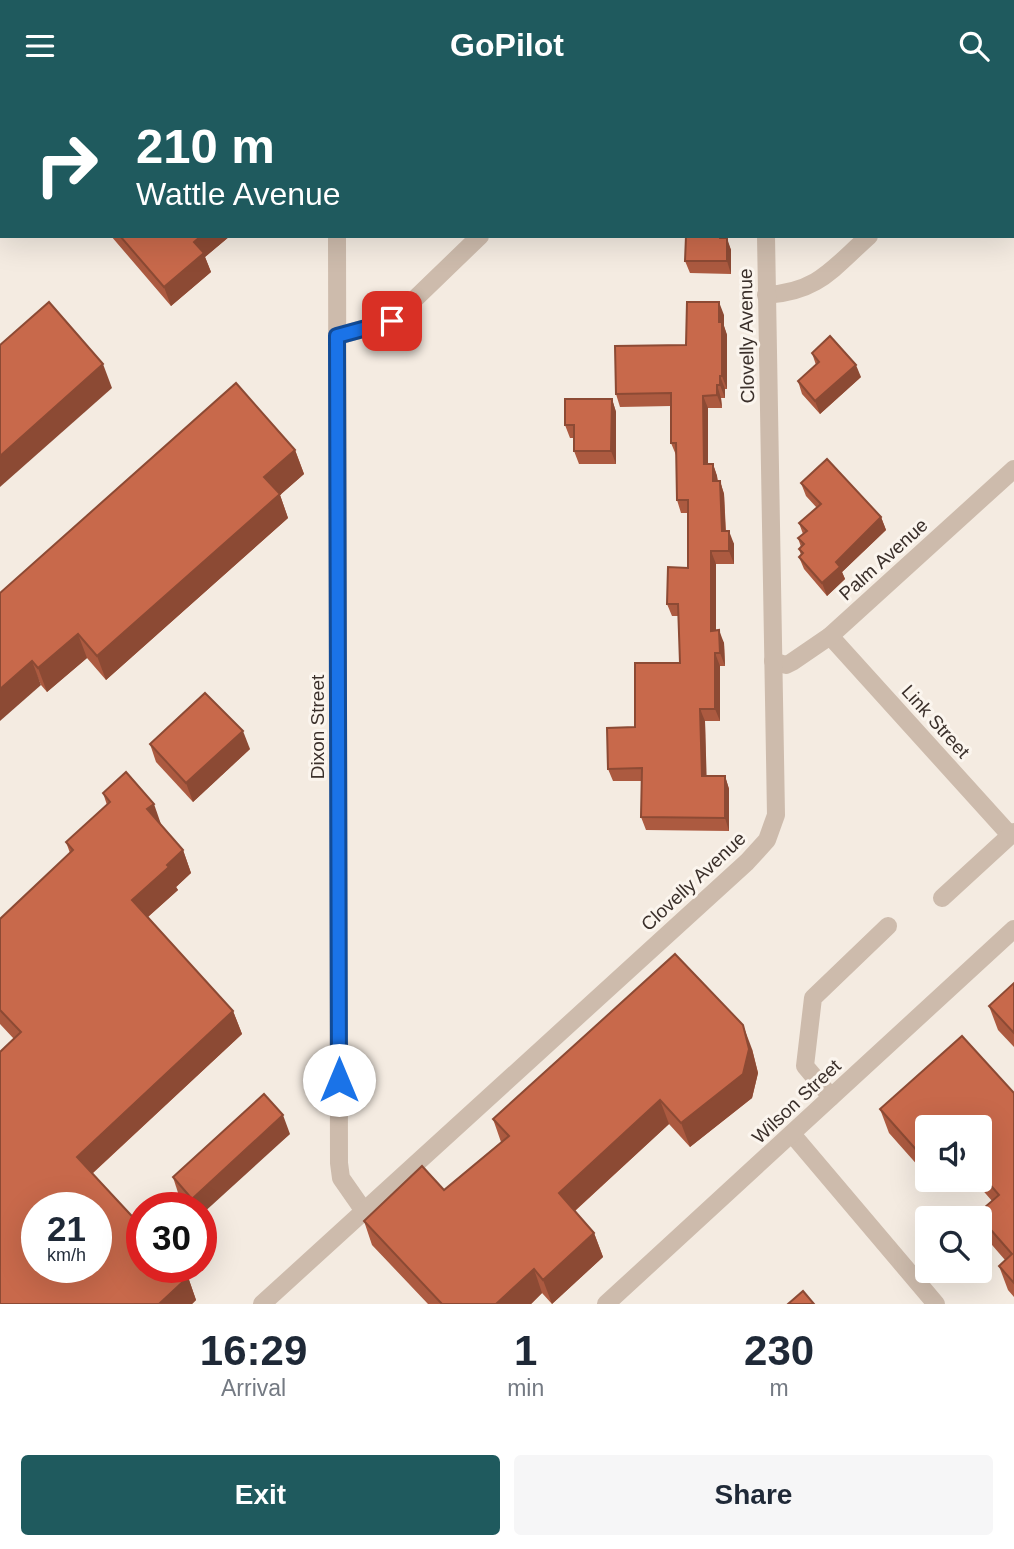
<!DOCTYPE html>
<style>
body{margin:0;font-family:Arial,sans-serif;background:#f6f6f7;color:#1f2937;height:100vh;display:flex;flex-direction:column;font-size:26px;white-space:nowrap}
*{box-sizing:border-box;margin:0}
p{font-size:23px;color:#747a83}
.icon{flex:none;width:38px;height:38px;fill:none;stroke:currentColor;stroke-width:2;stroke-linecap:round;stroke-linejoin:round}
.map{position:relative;height:1213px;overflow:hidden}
.panel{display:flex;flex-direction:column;background:#fff;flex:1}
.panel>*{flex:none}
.hud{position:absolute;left:0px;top:0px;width:1015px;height:147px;box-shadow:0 7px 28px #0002;background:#1f5a5e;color:#fff;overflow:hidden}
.fabs{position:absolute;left:915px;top:1024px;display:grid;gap:14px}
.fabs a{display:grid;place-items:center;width:77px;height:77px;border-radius:7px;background:#fff;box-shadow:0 7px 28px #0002;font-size:35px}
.speed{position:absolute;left:21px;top:1101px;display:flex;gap:14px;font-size:35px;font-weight:700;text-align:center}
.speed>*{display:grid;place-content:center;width:91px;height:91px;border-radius:50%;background:#fff;box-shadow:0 7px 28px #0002;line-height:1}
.speed small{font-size:18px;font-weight:400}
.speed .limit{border:10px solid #d22;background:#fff;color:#111}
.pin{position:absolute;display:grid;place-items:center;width:60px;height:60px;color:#fff;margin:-30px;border-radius:14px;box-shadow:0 4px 10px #0006}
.me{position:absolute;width:77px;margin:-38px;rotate:0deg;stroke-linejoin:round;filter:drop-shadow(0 0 5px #0008)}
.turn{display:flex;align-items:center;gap:24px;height:147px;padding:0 21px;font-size:32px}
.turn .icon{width:91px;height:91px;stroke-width:2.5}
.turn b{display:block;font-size:49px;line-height:60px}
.eta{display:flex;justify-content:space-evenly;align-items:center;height:119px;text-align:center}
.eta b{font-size:42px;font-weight:800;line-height:49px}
.button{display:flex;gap:14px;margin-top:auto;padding:14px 21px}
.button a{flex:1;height:80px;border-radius:7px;background:#1f5a5e;color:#fff;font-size:28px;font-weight:800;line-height:80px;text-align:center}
.button a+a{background:#f6f6f7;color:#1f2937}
header{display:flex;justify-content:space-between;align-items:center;height:91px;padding:0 21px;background:#1f5a5e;color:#fff;font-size:32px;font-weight:800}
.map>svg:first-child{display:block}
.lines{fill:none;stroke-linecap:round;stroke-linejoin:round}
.minor{stroke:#cdbbac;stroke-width:18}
.wall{fill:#ac5a40}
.shaded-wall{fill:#8c4a34}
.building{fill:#c8694b;stroke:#8c4a34;stroke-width:2;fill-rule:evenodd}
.route-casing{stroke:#114b97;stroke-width:18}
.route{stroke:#1a73e8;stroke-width:12}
.labels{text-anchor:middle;stroke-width:6;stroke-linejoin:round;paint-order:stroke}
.street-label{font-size:19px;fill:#3b302b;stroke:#fbf5ee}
</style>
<header><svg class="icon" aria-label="menu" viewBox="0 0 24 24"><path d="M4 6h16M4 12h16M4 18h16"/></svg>GoPilot<svg class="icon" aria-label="search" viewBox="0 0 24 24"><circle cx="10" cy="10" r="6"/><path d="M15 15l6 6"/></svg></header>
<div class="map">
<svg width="1014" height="1213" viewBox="0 0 1014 1213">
<rect width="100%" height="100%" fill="#f4ebe1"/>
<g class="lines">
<!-- minor -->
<g class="minor">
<polyline points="337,0 337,2"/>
<polyline points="586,0 587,2"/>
<polyline points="150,2 152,0"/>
<polyline points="629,2 631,0"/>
<polyline points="766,2 766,0"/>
<polyline points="1013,13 1014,12"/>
<polyline points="0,137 2,135"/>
<polyline points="337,145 339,1072 341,1087 364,1120"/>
<path d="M766,204C818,201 832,178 869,145"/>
<polyline points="337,245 392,230 480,145"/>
<polyline points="830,545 1010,744"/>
<polyline points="773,570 786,574 792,571 830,545 1014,378"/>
<polyline points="942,807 1014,741"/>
<polyline points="831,1006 805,975 813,907 888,835"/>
<polyline points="792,1043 936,1213"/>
<polyline points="262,1213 747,771 767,749 776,724 766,145"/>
<polyline points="606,1213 1014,838"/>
</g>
</g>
<!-- wall -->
<g class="wall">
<polygon points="81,0 113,0 114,2 83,2"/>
<polygon points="111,145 230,145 205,166 211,181 171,215"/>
<polygon points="686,145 725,145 731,159 731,183 690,182 685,170"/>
<polygon points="724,224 724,235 727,244 727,298 725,298 725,307 721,307 722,317 708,317 708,373 713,373 717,385 718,390 720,390 724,403 726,440 734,453 734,473 716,473 716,540 724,552 725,575 720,575 720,630 705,630 706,685 725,685 729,698 729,740 646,739 641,726 642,690 613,690 608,678 635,636 680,572 678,525 672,525 667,513 688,477 688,422 681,422 677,409 676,364 671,352 671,315 620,316 616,303 686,254"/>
<polygon points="812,262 861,286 820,323 802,303 798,290 816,274"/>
<polygon points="612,308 616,321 616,373 579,373 574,360 574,347 570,347 565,334"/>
<polygon points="295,359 304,383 280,404 288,427 106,589 87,567 47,601 41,594 0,502"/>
<polygon points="801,392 881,426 886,439 842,481 845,488 827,505 804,478 799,466 801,464 799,458 801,456 798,447 803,443 799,432 817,417 806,405"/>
<polygon points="150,653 250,658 193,711 156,671"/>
<polygon points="103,702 162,736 183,759 191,782 176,796 178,799 148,826 233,920 242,943 92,1083 188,1186 196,1209 192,1213 0,1213 14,948 0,933 0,828 70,762 66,751 107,714"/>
<polygon points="1014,892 1014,956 998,939 989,915"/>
<polygon points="752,958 758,982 752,1007 690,1056 669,1033 575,1120 594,1142 603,1166 552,1213 542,1202 531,1213 428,1213 372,1154 364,1130 444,1099 501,1051 493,1028"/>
<polygon points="1014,1002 1014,1206 1008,1199 999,1175 1005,1169 986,1147 980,1131 980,1127 979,1127 977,1123 992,1110 973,1088 980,1088 980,1036 928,1036 928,1086 889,1042 880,1018"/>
<polygon points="290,1043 201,1116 190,1116 179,1105 173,1086"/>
<polygon points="930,1088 950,1088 939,1098"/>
</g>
<!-- shaded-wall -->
<g class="shaded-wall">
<polygon points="91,0 113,0 114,2 91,2"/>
<polygon points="532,0 560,0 558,2 530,2"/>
<polygon points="201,145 230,145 205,166 211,181 171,215 164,196 194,151"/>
<polygon points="727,147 731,159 731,183 727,170"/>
<polygon points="719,211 724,224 724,235 727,244 727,298 722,285"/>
<polygon points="103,273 112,297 0,396 0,365"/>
<polygon points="856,274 861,286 820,323 815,310"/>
<polygon points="720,285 725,298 725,307 720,294"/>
<polygon points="717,294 721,307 722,317 717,304"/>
<polygon points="703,305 708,317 708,386 704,373"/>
<polygon points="612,308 616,321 616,373 611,360"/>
<polygon points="295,359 304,383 280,404 288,427 106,589 97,565 264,386"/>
<polygon points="713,373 717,385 718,403 713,390"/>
<polygon points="720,390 724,403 726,453 722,440"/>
<polygon points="881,426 886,439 842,481 845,488 827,505 822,492 836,471"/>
<polygon points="729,440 734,453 734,473 729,460"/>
<polygon points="711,460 716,473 716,552 711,540"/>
<polygon points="719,539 724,552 725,575 720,562"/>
<polygon points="78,543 87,567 47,601 38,577"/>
<polygon points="715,562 720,575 720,630 715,618"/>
<polygon points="32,570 41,594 0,630 0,598"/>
<polygon points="700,618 705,630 707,698 702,685"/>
<polygon points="243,640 250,658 193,711 186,692"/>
<polygon points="725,685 729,698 729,740 725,727"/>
<polygon points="154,713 162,736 147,718"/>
<polygon points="183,759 191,782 176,796 178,799 141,832 132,809"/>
<polygon points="233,920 242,943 85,1089 77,1066"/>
<polygon points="743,934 752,958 758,982 752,1007 690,1056 681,1032"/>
<polygon points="660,1009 669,1033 568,1126 559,1102"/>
<polygon points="283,1024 290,1043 201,1124 201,1116 195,1116 192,1108"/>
<polygon points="935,1088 950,1088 939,1098"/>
<polygon points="594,1142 603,1166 552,1213 543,1189"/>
<polygon points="534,1178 542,1202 531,1213 496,1213"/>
<polygon points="188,1186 196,1209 192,1213 159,1213"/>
</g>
<!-- building -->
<g class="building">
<polygon points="201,0 229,0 230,2 199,2"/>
<polygon points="446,0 503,0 501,2 448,2"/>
<polygon points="503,0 532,0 530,2 505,2"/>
<polygon points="695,0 726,0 724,2 696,2"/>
<polygon points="120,145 201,145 194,151 204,162 164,196"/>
<polygon points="686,145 720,145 720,147 727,147 727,170 685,170"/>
<polygon points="49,211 103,273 0,365 0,254"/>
<polygon points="687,211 719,211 719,231 722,231 722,285 720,285 720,294 717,294 717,304 703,305 704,373 713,373 713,390 720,390 722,440 729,440 729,460 711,460 711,540 719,539 720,562 715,562 715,618 700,618 702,685 725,685 725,727 641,726 642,677 608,678 607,637 635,636 635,572 680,572 678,513 667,513 668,476 688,477 688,409 677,409 676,352 671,352 671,302 616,303 615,255 686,254"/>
<polygon points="830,245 856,274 815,310 798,290 819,271 812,262"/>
<polygon points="236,292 295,359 264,386 280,403 97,565 78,543 38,577 32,570 0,598 0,502"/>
<polygon points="565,308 612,308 611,360 574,360 574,334 565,334"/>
<polygon points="827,368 881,426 836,471 840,476 822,492 799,466 803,462 799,458 804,453 798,447 807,440 799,432 821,413 801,392"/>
<polygon points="205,602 243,640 186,692 150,653"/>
<path d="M126,681L154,713L147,718L183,759L167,774L169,776L132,809L233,920L77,1066L142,1136V1176H178L188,1186L159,1213H0V961L21,941L0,919V828L73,759L66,751L110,711L103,702ZM37,1116H96V1176H37Z"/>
<polygon points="675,863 743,934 749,958 743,983 681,1032 660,1009 559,1102 594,1142 543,1189 534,1178 496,1213 442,1213 364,1130 422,1075 444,1099 509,1045 493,1028"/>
<polygon points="1014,892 1014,942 989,915"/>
<polygon points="962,945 1014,1002 1014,1192 999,1175 1012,1163 977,1123 999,1104 980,1082 980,1036 928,1036 928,1072 880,1018"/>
<polygon points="264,1003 283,1024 192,1108 173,1086"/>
<polygon points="803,1200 814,1213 788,1213"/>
</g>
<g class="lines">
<defs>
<polyline id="route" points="339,989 337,245 392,230"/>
</defs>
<!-- route casing -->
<use href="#route" class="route-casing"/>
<!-- route -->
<use href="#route" class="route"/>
</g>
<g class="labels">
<!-- street labels -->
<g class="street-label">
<text transform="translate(746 245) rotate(-91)" y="7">Clovelly Avenue</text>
<text transform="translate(883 468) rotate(-42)" y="7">Palm Avenue</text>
<text transform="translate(936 630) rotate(48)" y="7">Link Street</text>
<text transform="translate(317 636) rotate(-90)" y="7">Dixon Street</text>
<text transform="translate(693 790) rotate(-43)" y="7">Clovelly Avenue</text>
<text transform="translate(796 1010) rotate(-43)" y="7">Wilson Street</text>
</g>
</g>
</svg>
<div class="fabs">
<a><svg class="icon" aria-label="sound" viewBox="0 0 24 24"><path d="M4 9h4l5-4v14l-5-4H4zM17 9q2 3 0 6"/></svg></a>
<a><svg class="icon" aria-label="search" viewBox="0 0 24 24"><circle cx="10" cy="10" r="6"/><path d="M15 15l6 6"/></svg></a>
</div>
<div class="speed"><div>21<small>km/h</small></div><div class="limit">30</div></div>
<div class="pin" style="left:392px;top:230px;background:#d93025"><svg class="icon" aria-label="arrive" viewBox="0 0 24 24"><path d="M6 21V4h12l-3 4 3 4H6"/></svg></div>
<svg class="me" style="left:339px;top:989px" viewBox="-20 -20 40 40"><circle r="19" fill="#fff"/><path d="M0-13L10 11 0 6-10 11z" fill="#1a73e8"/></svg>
<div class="hud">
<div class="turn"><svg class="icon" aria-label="right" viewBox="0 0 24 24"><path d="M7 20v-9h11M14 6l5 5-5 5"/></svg><div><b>210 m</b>Wattle Avenue</div></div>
</div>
</div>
<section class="panel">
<div class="eta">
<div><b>16:29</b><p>Arrival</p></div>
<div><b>1</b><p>min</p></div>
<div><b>230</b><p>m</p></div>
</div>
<div class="button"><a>Exit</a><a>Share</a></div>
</section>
